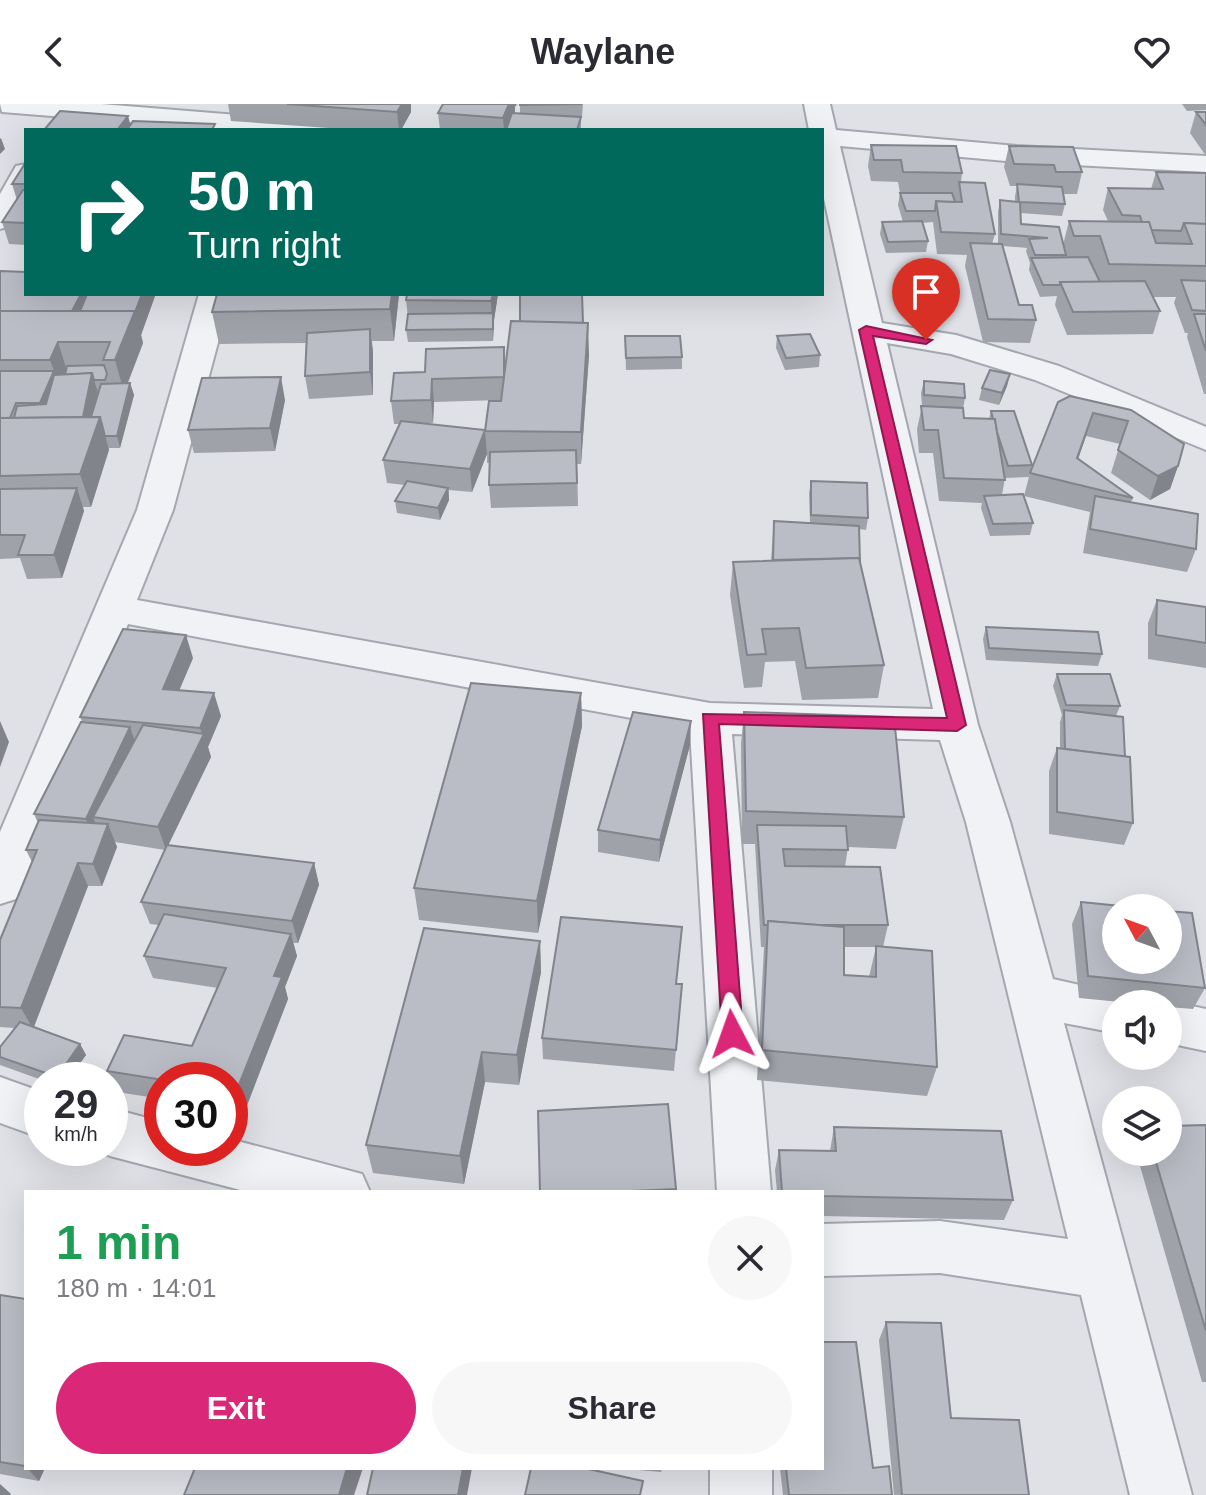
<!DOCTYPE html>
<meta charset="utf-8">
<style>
body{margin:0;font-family:Helvetica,sans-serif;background:#f7f7f7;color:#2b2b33;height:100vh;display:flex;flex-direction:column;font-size:30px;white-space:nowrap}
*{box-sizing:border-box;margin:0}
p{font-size:26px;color:#7c7c81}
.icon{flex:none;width:44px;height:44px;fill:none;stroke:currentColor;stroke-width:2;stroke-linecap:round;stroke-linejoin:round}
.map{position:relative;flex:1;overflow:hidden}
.drawer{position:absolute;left:24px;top:1086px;width:800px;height:280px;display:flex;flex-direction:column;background:#fff;border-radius:0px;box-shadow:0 8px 32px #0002}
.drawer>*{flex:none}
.guide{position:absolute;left:24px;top:24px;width:800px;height:168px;border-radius:0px;box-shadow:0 8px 32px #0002;background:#00695c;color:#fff;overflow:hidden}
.needle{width:52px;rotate:311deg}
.fabs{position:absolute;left:1102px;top:790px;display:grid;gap:16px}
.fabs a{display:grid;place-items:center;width:80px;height:80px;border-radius:50%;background:#fff;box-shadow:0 8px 32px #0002;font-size:40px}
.speed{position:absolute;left:24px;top:958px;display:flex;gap:16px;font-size:40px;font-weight:700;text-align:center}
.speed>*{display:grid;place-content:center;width:104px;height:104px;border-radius:50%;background:#fff;box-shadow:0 8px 32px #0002;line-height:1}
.speed small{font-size:20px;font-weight:400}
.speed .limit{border:12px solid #d22;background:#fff;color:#111}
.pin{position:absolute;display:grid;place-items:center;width:68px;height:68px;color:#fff;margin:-82px -34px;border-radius:50% 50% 50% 0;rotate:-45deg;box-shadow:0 0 8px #0007}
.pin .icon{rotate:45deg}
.me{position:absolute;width:88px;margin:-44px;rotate:356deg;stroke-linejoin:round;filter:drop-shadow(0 0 6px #0008)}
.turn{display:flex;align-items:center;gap:28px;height:168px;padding:0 32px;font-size:36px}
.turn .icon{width:104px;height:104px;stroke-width:2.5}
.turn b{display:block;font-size:56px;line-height:68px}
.round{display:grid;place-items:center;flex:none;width:84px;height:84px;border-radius:42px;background:#f7f7f7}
.head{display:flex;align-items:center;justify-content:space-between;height:136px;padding:0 32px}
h1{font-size:48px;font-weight:700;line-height:60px;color:#1e9e55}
.action{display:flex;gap:16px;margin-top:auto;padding:16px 32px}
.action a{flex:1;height:92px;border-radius:48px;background:#db2777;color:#fff;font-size:32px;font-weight:700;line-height:92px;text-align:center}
.action a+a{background:#f7f7f7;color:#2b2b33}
header{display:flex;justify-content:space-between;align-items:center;height:104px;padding:0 32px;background:#fff;font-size:36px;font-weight:700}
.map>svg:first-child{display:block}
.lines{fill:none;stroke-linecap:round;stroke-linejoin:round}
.street-casing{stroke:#a5a7b0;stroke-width:4}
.street{fill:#f1f2f6;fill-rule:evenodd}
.wall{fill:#a0a2aa;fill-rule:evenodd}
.shaded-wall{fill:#82848b}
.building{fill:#babcc6;stroke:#82848b;stroke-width:2}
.route{fill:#db2777;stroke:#8e194d;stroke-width:2}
</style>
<header><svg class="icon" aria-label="back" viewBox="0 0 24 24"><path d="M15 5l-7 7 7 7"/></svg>Waylane<svg class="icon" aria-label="heart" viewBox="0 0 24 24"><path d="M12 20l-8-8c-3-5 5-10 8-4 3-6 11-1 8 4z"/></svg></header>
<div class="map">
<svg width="1206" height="1391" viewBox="0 0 1206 1391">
<rect width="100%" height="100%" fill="#dfe1e7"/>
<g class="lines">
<defs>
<g id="street">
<polygon points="0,0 101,0 326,18 336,20 339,26 226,26 2,8"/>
<polygon points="804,0 830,0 836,26 1017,42 1206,52 1206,68 1017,58 840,42 882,219 956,231 1059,262 1206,323 1206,346 1035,276 951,250 887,239 978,621 1010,718 1053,875 1133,893 1137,900 1116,900 1116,929 1064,919 1192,1391 1130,1391 1081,1191 940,1169 822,1172 822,1120 940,1117 1068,1135 966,718 940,636 732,630 771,1088 717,1088 690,625 128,520 23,782 16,795 0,800 0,728 137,406 199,190 231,190 173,406 137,496 710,599 933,605 822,85 822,26 809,26"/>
<polygon points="26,60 26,94 10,122 0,125 0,90 16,62"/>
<polygon points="1168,897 1206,905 1206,947 1168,939 1168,900 1159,900"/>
<polygon points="0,973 42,988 42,1034 0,1019"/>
<polygon points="110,1004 162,1018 162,1044 230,1044 230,1035 362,1070 370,1088 248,1088 110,1052 91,1044 110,1044"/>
<rect x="710" y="1364" width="62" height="27"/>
</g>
</defs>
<!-- street casing -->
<use href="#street" class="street-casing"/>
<!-- street -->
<use href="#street" class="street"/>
</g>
<!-- wall -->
<g class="wall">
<polygon points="228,0 411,0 411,8 401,26 357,26 231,17"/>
<polygon points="520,0 583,0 582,12 566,12 581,13 581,26 440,26 438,9 515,3 515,9 520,9"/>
<polygon points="1182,0 1206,0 1206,6 1187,7"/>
<polygon points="1196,8 1206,8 1206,52 1190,29"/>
<polygon points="871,41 962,69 961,78 995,130 992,140 998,140 998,108 1000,96 1015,97 1015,92 1017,82 1010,82 1004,63 1009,42 1082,68 1077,90 1063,90 1065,100 1062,112 1020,109 1021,120 1063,141 1069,117 1108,117 1103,106 1108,84 1151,85 1156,68 1206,69 1206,290 1204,290 1187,233 1188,229 1185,229 1174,199 1176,193 1153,193 1160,207 1153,230 1067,231 1055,201 1057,192 1040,193 1029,166 1030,159 1026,147 1027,144 1003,142 1019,201 1036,216 1030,239 983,238 965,162 967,151 937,150 933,118 922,119 928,137 926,148 886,149 880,130 882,118 903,118 898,101 900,89 898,78 871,77 868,62"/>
<polygon points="26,58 26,141 9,140 2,118 17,96 12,80"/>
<polygon points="0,167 26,190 154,190 155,192 141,231 143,239 128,279 130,279 134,291 120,344 109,344 91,403 83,403 84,407 62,474 27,475 20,454 0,455"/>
<polygon points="217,190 399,190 394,237 372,237 373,248 373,291 309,295 305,272 307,239 219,240 212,208"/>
<polygon points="498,190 494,216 493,237 408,238 406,226 408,214 406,196"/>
<path d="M520,218L583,219L589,251L581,360H577L578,402L491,404L489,381L490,359H487V350L472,388L449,386V396L440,416L397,409L395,397L405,381L387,379L383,356L400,320H394L391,297L425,268L504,243L505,260ZM501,296L485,326L419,319H433L434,298Z"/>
<polygon points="625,232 682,253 682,265 626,266"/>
<polygon points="777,232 820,251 819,263 785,266 776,244"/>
<polygon points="1010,270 1007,282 999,301 979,296 982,284"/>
<polygon points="924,277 965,294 963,305 964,314 989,315 991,307 1032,361 1029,373 1005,374 1002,391 1033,419 1030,431 990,432 981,404 982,399 939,397 933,349 919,349 917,325 922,302 921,289"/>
<polygon points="285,296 275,347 194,349 188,326"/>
<polygon points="1058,298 1131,306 1178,362 1170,385 1150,396 1111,369 1120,340 1086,332 1078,355 1133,394 1131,398 1196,445 1187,468 1083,449 1090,408 1024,392 1030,369"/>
<polygon points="811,377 868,414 866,426 859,425 860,459 884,561 878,594 802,596 795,557 765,558 762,583 744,584 730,491 733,458 771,457 774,417 810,419 809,389"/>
<polygon points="1157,496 1206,503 1206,564 1148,555 1148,519"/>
<polygon points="986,523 1102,550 1098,562 986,556 983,535"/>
<polygon points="193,554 179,586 221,612 208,643 211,653 168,741 314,759 319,781 298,839 293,839 297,852 285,883 288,895 244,1009 230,1006 230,976 162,976 162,995 117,988 107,967 192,942 218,884 153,874 144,852 159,821 150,820 141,798 165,746 115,738 117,743 102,782 88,782 34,923 80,940 86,951 68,976 42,976 0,961 0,943 14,924 0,923 0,836 32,758 26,746 38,719 34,710 82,618 80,613"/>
<polygon points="1057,570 1120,602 1116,612 1125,653 1133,719 1124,741 1049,730 1049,667 1057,644 1060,644 1060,618 1062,611 1053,582"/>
<polygon points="581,589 582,622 538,829 419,816 414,784"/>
<path d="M744,608L904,713L896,745L848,743L845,763L888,821L883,843L937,963L927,992L757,976L764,843H761L755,740H742L741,640ZM844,843H876L869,873L844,871Z"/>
<polygon points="690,641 659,758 598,748 598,726"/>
<polygon points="1081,798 1205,884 1193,905 1168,903 1168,900 1141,900 1079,894 1072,820"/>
<polygon points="682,823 676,880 682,880 674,967 543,955 542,934"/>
<polygon points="540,837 541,868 519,981 485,978 464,1080 373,1069 366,1041"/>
<polygon points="1206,1021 1206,1278 1202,1278 1136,1048 1168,1048"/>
<polygon points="834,1023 1013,1096 1004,1116 822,1112 822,1088 777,1088 775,1066 779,1046 830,1047"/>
<polygon points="676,1085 675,1088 540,1088"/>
<polygon points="0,1191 26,1195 26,1364 45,1364 39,1377 0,1370"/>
<polygon points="886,1218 951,1314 1029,1391 894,1391 879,1236"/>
<polygon points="616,1364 662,1364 661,1368"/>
<polygon points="780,1364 873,1364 892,1391 783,1391"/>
</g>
<!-- shaded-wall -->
<g class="shaded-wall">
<polygon points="402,0 411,0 411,8 401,26 399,26 397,8"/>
<polygon points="509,0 517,0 515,3 515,9 508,26 504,26 503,14"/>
<polygon points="128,12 132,26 117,26"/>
<polygon points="1,34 5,45 0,50 0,35"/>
<polygon points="81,190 98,190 87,213 68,214"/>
<polygon points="142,190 154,190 155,192 141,231 143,239 124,288 115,256"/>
<polygon points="392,190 399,190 394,237 390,205"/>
<polygon points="493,190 498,190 494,216 493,237 491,197"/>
<polygon points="588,219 589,251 581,360 581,328"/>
<polygon points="370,225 373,248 373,291 370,268"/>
<polygon points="58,238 68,270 46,319 40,299 54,267 50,256"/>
<polygon points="92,269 99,292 90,333 82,317"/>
<polygon points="1010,270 1007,282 999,301 1002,289"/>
<polygon points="281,273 285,296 275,347 270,324"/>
<polygon points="432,275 434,298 433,319 431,296"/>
<polygon points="130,279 134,291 120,344 117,332"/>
<polygon points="1093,309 1086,332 1070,378 1077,354"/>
<polygon points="100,313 109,346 91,403 80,370"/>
<polygon points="485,327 487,350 472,388 470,365"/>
<polygon points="1178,362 1170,385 1150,396 1158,372"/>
<polygon points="77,384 84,407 62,474 54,451"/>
<polygon points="448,384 449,396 440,416 438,404"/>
<polygon points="186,531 193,554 170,608 163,585"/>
<polygon points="214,589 221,612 208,643 211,653 166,746 158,723 203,633 200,624"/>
<polygon points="581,589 582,622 538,829 537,797"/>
<polygon points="0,617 9,638 0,663"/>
<polygon points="691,617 690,641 659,758 660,736"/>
<polygon points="130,623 138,646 93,713 99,728 95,738 86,715"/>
<polygon points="108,720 117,743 102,782 93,760"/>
<polygon points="78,759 88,782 33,925 21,904"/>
<polygon points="314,759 319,781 298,839 292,817"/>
<polygon points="291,830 297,852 285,883 288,895 244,1009 236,988 274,872"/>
<polygon points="540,837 541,868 519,981 517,951"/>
<polygon points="80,940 86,951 68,976 58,976 57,973"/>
<polygon points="482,948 485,978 464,1080 460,1052"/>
<polygon points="27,1364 45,1364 39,1377"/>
<polygon points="347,1364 363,1364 354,1391 339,1391"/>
<polygon points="463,1364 472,1364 467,1391 458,1391"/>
<polygon points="0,1380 11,1390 10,1391 0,1391"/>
</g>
<!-- building -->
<g class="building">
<polygon points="287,0 402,0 397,8"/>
<polygon points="443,0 509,0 503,14 438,9"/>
<polygon points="520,0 582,0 520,1"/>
<polygon points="60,7 128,12 117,26 44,26"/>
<polygon points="1196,8 1206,8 1206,21"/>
<polygon points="512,9 581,13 577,26 506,26"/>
<polygon points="133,17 215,20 212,26 127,26"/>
<polygon points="871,41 956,42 962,69 903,68 901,56 874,56"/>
<polygon points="1009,42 1073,43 1082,68 1056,68 1054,61 1014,60"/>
<polygon points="26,58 26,80 12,80"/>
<polygon points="1156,68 1206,69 1206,120 1184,119 1181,127 1151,126 1149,118 1142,118 1140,112 1122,111 1108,84 1163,85"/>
<polygon points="959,78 985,79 995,130 941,128 936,97 962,98"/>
<polygon points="1017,80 1062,83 1065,100 1020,98 1021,120 1059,123 1066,151 1035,151 1029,135 1048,134 1001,130 1000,96 1019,98"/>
<polygon points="23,86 26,86 26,119 2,118"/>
<polygon points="900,89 952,89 955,98 936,97 935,107 906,107"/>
<polygon points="922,117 928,137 888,138 882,118"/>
<polygon points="1069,117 1149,118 1156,139 1192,140 1184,119 1206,120 1206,162 1109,160 1100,132 1074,132"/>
<polygon points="970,139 1002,140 1019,201 1032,201 1036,216 988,215"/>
<polygon points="1088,153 1100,178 1060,178 1060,181 1043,181 1031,154"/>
<polygon points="0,167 26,168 26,190 81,190 72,207 0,207"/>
<polygon points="1181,176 1206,177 1206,207 1192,206"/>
<polygon points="1145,177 1160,207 1073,208 1060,178"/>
<polygon points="87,190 142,190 135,208 135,207 80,207"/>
<polygon points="217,190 392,190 390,205 212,208"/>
<polygon points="407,190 493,190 491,197 406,196"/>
<polygon points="520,190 582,190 583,219 520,218"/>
<polygon points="0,207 135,207 115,256 103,256 110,238 58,238 50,256 0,256"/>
<polygon points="493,209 493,225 406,226 408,210"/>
<polygon points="1194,210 1206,210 1206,247"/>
<polygon points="511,217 588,219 581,328 485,327 489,297 501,297"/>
<polygon points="370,225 370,268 305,272 307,229"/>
<polygon points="810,230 820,251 786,254 777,232"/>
<polygon points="625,232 680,232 682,253 626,254"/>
<polygon points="504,243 504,273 432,275 431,296 391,297 394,269 425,268 426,245"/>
<polygon points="104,261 107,270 105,276 94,276 92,269 65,271 67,262"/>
<polygon points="990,266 1010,270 1002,289 982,284"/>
<polygon points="0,267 54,267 40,299 16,299 10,314 0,314"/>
<polygon points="92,269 83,313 14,314 17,302 46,300 54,271"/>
<polygon points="281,273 270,324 188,326 202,274"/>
<polygon points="924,277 964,280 965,294 924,291"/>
<polygon points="130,279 117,332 105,332 100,313 91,313 101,280"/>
<polygon points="1070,292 1131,306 1184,340 1178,362 1158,372 1118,346 1128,317 1093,309 1077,354 1133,394 1030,369 1058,298"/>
<polygon points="921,302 963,304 964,314 995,315 1005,376 944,374 938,326 924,326"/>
<polygon points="991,307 1014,307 1032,361 1008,362 997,328 995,315 993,315"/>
<polygon points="100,313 80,370 0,372 0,314"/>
<polygon points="401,317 485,326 470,365 383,356"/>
<polygon points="576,346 577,379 489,381 490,348"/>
<polygon points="407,377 448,384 438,404 395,397"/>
<polygon points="811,377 867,379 868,414 811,411"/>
<polygon points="77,384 54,451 18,451 25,431 0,431 0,385"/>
<polygon points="1023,390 1033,419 993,420 984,392"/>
<polygon points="1095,392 1198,410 1196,445 1090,425"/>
<polygon points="774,417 859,422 860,459 859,454 773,456"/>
<polygon points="859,454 884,561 806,564 799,524 762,525 766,550 747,551 733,458"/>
<polygon points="1157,496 1206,503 1206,539 1156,531"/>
<polygon points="986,523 1098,528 1102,550 989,544"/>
<polygon points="123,525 186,531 163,585 214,589 200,624 80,613"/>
<polygon points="1057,570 1110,570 1120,602 1066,601"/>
<polygon points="471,579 581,589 537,797 414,784"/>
<polygon points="1064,606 1123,613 1125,653 1065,645"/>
<polygon points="633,608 691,617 660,736 598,726"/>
<polygon points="744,608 894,613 904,713 746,707"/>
<polygon points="81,618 130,623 86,715 34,710"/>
<polygon points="143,621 204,630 158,723 93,713"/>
<polygon points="1057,644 1130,653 1133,719 1057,708"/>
<polygon points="39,716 108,720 93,760 78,759 21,904 0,903 0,836 37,746 26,746"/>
<polygon points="757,721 846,722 848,746 783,745 785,762 880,763 888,821 815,821 768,817 768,821 764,821"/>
<polygon points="167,741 314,759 292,817 141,798"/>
<polygon points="1081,798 1141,804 1116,804 1116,856 1168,856 1168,807 1192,809 1205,884 1088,872"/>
<polygon points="164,810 291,830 274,872 282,873 236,988 230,987 230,976 163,976 107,967 124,931 192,942 226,864 144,852"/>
<polygon points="561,813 682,823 676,880 682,880 676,946 542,934"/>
<polygon points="768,817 844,823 844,871 876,873 876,842 932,847 937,963 762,946"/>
<polygon points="424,824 540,837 517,951 482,948 460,1052 366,1041"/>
<polygon points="20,918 80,940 57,973 0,953 0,943"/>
<polygon points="668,1000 676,1085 610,1088 540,1088 538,1007"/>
<polygon points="1206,1021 1206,1227 1153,1048 1168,1048 1168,1022"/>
<polygon points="834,1023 1001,1027 1013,1096 822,1092 822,1088 782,1088 779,1046 836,1047"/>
<polygon points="0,1191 26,1195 25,1362 0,1358"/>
<polygon points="886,1218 941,1219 951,1314 1019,1316 1029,1391 902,1391"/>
<polygon points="822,1238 856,1238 873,1364 889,1362 892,1391 789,1391 786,1364 822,1364"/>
<polygon points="195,1364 347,1364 339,1391 184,1391"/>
<polygon points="373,1364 463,1364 458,1391 367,1391"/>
<polygon points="531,1364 584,1364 643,1377 640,1391 525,1391"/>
</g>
<!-- route -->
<polygon class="route" points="866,222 932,236 926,240 873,232 966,621 957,627 719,620 743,930 732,939 722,930 703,610 947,614 859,226"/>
</svg>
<div class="fabs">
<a><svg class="needle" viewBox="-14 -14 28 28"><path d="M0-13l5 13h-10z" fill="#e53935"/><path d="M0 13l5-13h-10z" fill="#7c7c81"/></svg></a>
<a><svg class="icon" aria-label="sound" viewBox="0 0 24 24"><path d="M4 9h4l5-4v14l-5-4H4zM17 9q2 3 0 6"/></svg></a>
<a><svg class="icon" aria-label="layers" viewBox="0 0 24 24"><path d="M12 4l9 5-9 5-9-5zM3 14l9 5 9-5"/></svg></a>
</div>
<div class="speed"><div>29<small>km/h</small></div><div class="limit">30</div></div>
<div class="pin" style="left:926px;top:236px;background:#d93025"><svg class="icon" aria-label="arrive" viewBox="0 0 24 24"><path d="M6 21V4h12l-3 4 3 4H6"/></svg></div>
<svg class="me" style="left:732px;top:930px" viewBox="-20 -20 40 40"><path d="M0-17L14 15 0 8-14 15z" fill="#db2777" stroke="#fff" stroke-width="4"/></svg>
<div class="guide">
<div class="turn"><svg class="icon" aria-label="right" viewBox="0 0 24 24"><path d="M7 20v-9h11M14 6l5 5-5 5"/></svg><div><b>50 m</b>Turn right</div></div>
</div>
<section class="drawer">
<div class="head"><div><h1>1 min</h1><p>180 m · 14:01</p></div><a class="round"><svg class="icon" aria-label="close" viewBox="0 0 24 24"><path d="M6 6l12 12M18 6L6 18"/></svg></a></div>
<div class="action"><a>Exit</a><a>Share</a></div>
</section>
</div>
